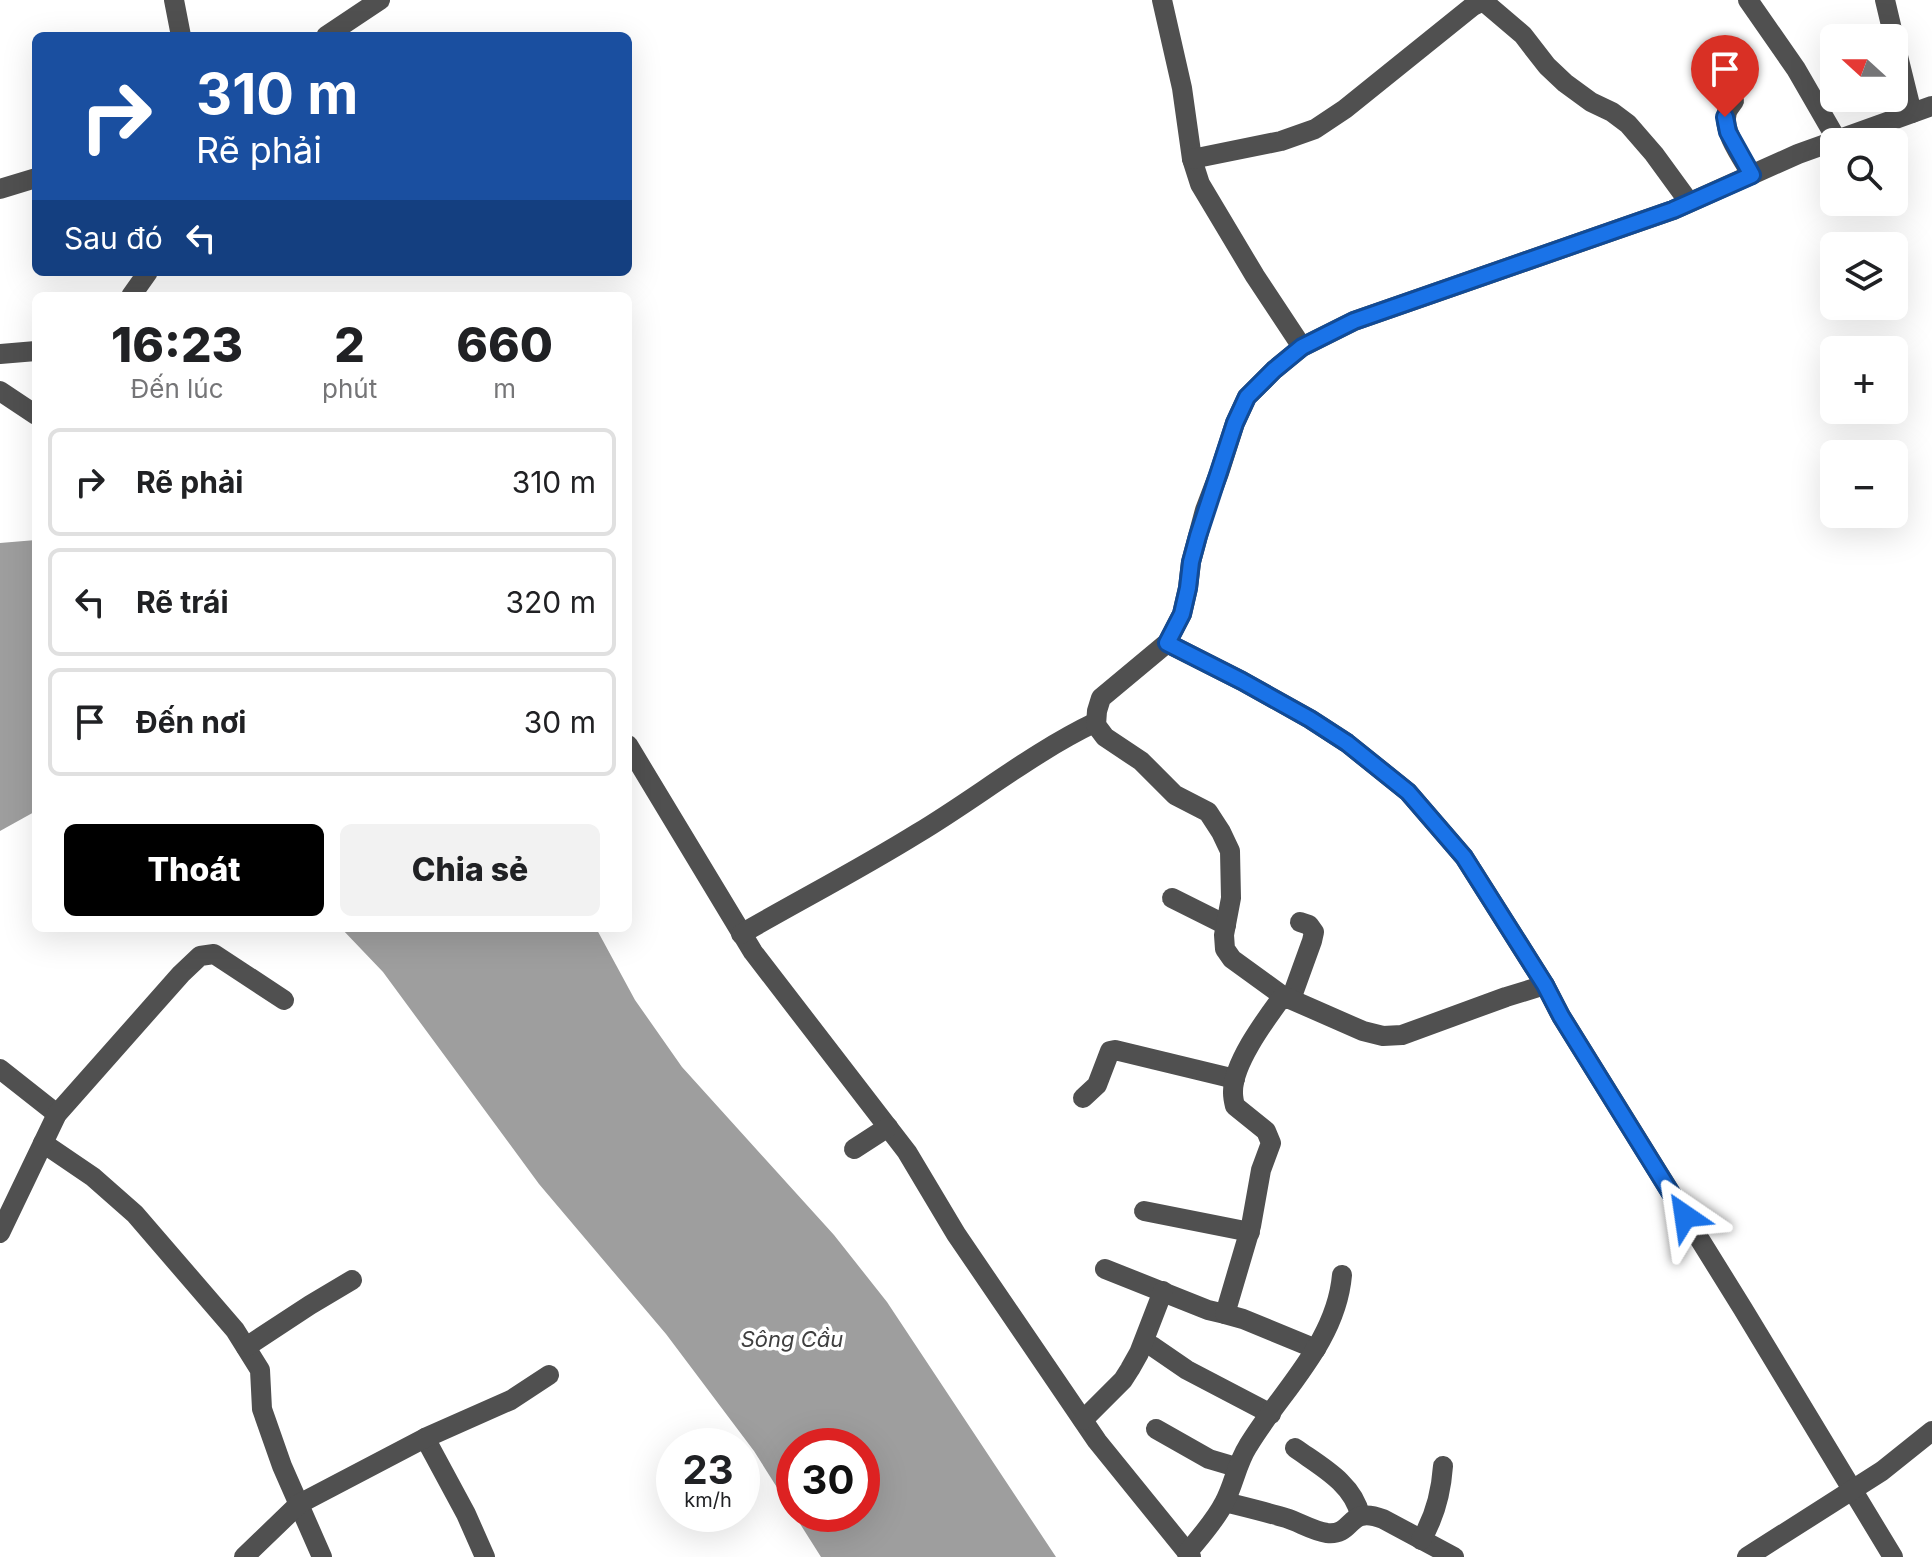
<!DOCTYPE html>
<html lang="vi">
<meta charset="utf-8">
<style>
body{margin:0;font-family:Inter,sans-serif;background:#f2f2f2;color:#202124;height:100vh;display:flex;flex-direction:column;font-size:30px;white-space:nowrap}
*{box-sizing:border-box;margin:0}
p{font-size:26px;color:#757577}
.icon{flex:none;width:44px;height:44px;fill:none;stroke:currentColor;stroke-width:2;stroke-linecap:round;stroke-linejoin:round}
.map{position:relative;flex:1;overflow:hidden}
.details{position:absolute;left:32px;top:292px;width:600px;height:640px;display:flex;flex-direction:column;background:#fff;border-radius:12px;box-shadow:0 8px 32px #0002}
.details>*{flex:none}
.guide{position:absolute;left:32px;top:32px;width:600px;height:244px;border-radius:12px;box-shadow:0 8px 32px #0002;background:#1a4fa0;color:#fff;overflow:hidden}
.needle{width:52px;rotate:291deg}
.tools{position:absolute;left:1820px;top:24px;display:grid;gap:16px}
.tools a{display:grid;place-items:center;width:88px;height:88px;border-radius:12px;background:#fff;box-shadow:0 8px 32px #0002;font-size:40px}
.speed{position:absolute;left:656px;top:1428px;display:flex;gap:16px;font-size:40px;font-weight:700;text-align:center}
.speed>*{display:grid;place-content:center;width:104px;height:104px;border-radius:50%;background:#fff;box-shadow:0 8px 32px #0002;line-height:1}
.speed small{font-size:20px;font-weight:400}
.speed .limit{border:12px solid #d22;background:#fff;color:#111}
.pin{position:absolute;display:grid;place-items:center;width:68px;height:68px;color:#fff;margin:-82px -34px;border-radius:50% 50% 50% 0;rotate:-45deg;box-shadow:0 0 8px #0007}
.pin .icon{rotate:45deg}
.me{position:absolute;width:88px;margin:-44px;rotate:328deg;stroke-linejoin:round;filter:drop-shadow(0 0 6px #0008)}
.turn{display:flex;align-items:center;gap:28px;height:168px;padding:0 32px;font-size:36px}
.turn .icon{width:104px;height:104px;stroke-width:2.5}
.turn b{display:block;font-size:56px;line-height:68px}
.then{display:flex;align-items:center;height:76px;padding:0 32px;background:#0003;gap:16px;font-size:30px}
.eta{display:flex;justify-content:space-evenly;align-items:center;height:136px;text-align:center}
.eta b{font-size:48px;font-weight:800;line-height:56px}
.action{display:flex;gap:16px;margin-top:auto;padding:16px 32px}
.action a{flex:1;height:92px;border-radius:12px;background:#000;color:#fff;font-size:32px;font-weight:800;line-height:92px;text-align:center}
.action a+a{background:#f2f2f2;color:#202124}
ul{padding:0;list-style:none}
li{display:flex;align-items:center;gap:24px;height:108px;margin:0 16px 12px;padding:0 16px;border:4px solid #e0e0e0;border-radius:12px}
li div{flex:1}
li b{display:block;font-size:30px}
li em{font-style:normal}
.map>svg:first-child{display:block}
.water{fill:#9e9e9e;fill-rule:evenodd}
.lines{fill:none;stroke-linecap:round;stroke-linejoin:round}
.minor{stroke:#505050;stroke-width:20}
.route-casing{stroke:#114b97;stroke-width:20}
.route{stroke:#1a73e8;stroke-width:14}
.labels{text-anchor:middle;stroke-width:7;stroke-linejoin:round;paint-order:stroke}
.water-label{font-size:22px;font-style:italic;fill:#3f3f3f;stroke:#fff}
</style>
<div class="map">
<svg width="1932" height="1557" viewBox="0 0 1932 1557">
<rect width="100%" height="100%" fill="#fff"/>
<!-- water -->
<g class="water">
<polygon points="36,540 36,811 0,831 0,543"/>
<path d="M341,928H596L635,1000L682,1067L834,1235L887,1302L1056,1557H821L754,1451L666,1334L539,1184L383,972ZM794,1446H862V1514H794Z"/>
</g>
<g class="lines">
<!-- minor -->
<g class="minor">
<polyline points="174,0 181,36"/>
<polyline points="1162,0 1182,88 1192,159 1200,184 1255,276 1302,347"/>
<polyline points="1748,0 1796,69 1837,140"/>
<polyline points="1885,0 1894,38"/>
<polyline points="326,36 380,0"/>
<polyline points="1894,40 1912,113"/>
<path d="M1734,101C1732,104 1728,109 1727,112C1721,130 1743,160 1752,175"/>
<polyline points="1192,159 1281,141 1315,129 1345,109 1473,6 1483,1 1523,35 1547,66 1565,83 1591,102 1612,112 1628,124 1654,154 1689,202"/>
<polyline points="0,189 36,178"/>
<polyline points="131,296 148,272"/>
<polyline points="0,354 36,351"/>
<polyline points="0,391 36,415"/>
<polyline points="1167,643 1242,681 1310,719 1347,743 1408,792 1464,857 1545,985"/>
<polyline points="628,745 753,952 907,1152 956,1234 1097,1441 1191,1557"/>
<polyline points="1172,898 1226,925"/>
<path d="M741,934C800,900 860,869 918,833C978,797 1033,752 1096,722"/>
<polyline points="1283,996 1232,959 1225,949 1224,935 1231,898 1230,851 1221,832 1208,812 1175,795 1141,761 1105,737 1096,725 1097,711 1101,698 1167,643 1182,614 1188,588 1191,562 1205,510 1219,473 1235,423 1247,397 1274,370 1302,347 1354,321 1673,210 1798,154 1932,106"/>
<polyline points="1291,999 1312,941 1314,932 1309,925 1300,922"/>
<polyline points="0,1069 57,1114"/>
<polyline points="1083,1098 1097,1085 1110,1051 1115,1050 1235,1079"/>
<polyline points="43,1143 93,1177 135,1214 235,1330 260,1370 262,1409 282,1466 322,1557"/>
<polyline points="854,1149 888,1127"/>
<polyline points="1144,1211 1250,1232"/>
<polyline points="0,1233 57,1114 181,974 200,956 214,954 284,1000"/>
<polyline points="1105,1269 1208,1310 1225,1314"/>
<polyline points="1152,1346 1187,1370 1271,1414"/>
<polyline points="246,1347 310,1305 352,1280"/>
<path d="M1316,1349L1243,1319L1225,1314L1251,1226L1261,1170L1271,1143L1266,1131L1235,1106C1234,1102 1233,1097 1233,1093C1232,1064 1266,1019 1283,996L1363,1031L1383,1036L1402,1035L1506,997L1545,985L1561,1016L1743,1309L1893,1557"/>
<polyline points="1083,1420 1123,1380 1130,1369 1139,1353 1163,1291"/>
<polyline points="1156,1429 1209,1459 1236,1467"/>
<polyline points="425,1438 466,1514 485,1557"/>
<path d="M1295,1448C1320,1466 1353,1483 1360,1515"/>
<path d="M1225,1502C1245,1507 1266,1512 1286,1518C1299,1522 1313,1531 1327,1533C1355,1536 1346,1505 1383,1519L1454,1557"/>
<path d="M1421,1540C1435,1517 1441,1494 1443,1466"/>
<path d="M1187,1553C1200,1537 1215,1521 1224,1503C1234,1485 1236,1465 1248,1446C1281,1391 1336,1343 1342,1275"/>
<polyline points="244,1557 299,1504 425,1438 511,1400 549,1375"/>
<polyline points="1747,1557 1882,1471 1932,1431"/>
</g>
</g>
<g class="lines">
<defs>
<polyline id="route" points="1685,1216 1561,1016 1545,985 1464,857 1408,792 1347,743 1310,719 1242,681 1167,643 1182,614 1188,588 1191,562 1198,536 1235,423 1247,397 1274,370 1302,347 1354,321 1673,210 1752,175 1728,132 1725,117"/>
</defs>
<!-- route casing -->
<use href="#route" class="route-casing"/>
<!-- route -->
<use href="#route" class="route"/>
</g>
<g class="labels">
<!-- water labels -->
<g class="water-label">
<text x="792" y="1347">Sông Cầu</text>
</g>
</g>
</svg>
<div class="tools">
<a><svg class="needle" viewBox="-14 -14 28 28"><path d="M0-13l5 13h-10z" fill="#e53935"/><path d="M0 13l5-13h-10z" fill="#757577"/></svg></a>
<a><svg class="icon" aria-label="search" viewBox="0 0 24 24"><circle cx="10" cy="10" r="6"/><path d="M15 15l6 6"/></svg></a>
<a><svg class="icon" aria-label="layers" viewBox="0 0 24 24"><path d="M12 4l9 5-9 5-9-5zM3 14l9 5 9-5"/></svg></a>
<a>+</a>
<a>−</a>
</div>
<div class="speed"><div>23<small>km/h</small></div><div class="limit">30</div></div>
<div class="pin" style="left:1725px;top:117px;background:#d93025"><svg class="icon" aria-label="arrive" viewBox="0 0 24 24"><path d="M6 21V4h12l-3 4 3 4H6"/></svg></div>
<svg class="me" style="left:1685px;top:1216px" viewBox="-20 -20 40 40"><path d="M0-17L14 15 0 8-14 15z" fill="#1a73e8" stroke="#fff" stroke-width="4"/></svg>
<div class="guide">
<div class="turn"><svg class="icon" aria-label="right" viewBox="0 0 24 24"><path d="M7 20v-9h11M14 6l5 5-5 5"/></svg><div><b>310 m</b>Rẽ phải</div></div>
<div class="then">Sau đó<svg class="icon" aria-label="left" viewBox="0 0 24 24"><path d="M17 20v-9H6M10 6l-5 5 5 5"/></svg></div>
</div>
<section class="details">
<div class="eta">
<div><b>16:23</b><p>Đến lúc</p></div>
<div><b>2</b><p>phút</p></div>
<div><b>660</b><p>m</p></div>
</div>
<ul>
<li><svg class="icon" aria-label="right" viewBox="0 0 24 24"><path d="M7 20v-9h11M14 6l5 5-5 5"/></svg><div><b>Rẽ phải</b></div><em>310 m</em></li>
<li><svg class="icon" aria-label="left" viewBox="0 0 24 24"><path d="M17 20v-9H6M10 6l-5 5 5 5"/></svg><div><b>Rẽ trái</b></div><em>320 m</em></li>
<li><svg class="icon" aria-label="arrive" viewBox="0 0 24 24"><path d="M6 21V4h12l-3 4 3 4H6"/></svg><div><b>Đến nơi</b></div><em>30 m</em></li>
</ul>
<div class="action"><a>Thoát</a><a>Chia sẻ</a></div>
</section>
</div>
